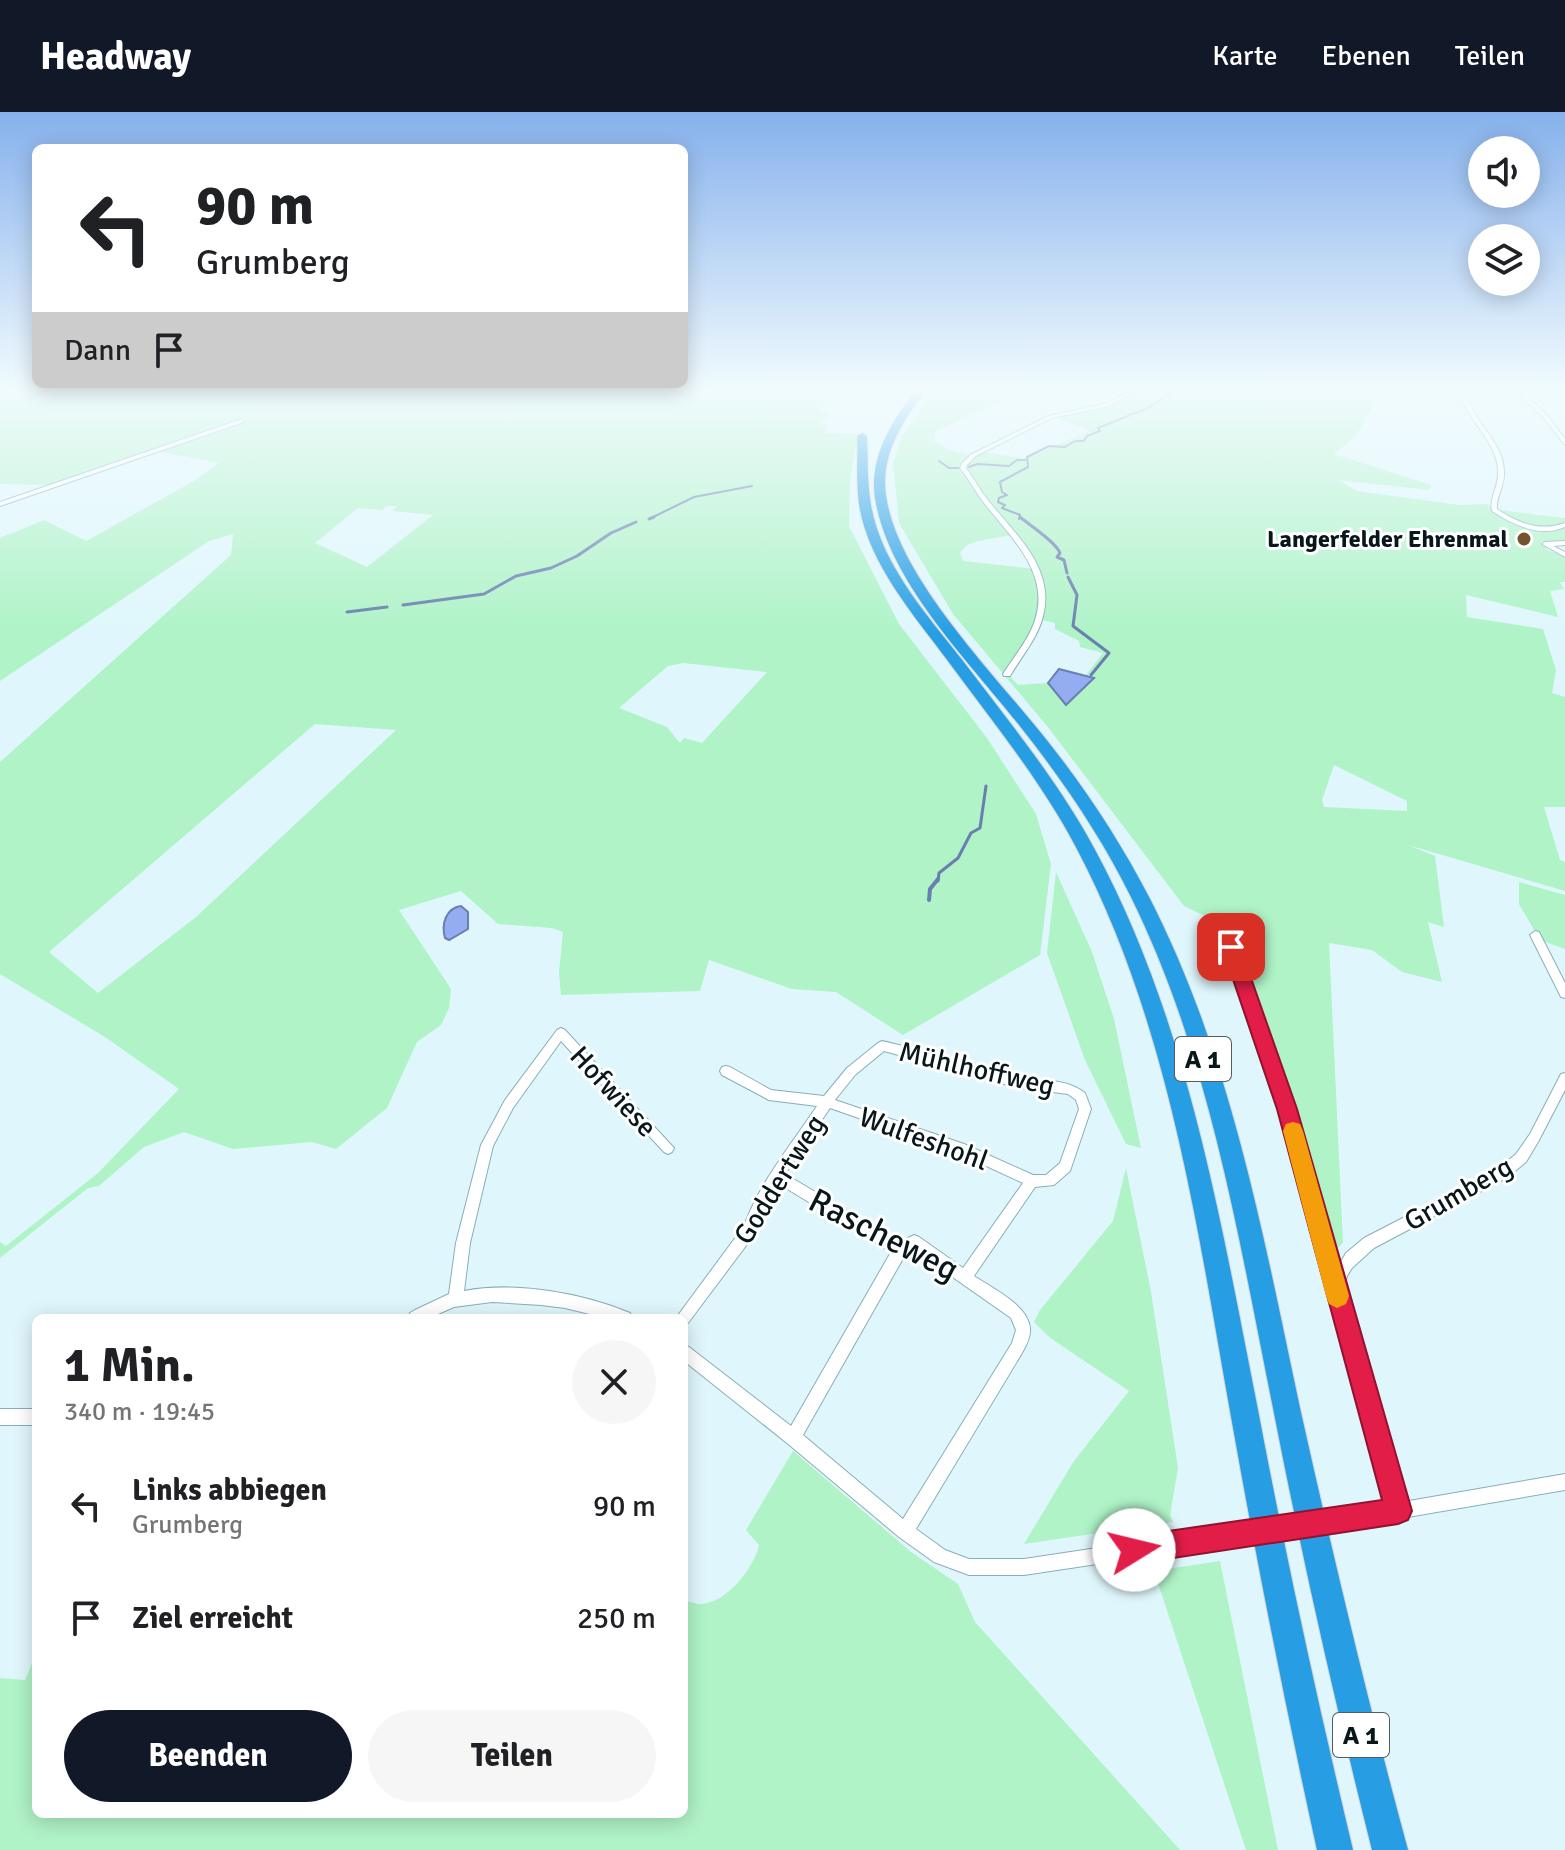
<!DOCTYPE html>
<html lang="de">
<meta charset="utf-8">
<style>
body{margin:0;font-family:Signika,sans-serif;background:#f6f6f6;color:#202124;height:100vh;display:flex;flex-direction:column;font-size:30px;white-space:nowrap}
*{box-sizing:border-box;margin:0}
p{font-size:26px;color:#757577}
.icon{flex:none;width:44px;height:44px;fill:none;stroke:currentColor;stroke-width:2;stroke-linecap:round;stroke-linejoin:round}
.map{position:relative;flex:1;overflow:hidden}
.details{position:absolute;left:32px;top:1202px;width:656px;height:504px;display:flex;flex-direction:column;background:#fff;border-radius:12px;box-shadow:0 4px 20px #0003}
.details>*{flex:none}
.guide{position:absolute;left:32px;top:32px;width:656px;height:244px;border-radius:12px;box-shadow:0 4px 20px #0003;background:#fff;color:#202124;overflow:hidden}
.buttons{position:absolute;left:1468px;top:24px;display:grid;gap:16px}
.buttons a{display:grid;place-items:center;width:72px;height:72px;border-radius:50%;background:#fff;box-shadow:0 4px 20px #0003;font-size:40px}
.pin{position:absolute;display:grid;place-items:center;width:68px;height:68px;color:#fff;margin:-34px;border-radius:16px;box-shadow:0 4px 12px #0006}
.me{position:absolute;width:88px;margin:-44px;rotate:81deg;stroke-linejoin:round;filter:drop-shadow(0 0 6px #0008)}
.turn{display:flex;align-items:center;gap:28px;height:168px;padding:0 32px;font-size:36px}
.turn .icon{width:104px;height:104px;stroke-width:2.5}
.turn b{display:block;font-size:56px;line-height:68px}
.then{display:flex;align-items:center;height:76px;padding:0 32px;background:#0003;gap:16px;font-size:30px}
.round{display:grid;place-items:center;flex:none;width:84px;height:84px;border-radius:42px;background:#f6f6f6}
.head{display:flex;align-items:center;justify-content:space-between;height:136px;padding:0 32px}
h1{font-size:48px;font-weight:700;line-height:60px}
.action{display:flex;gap:16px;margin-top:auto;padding:16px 32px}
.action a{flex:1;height:92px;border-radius:48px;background:#111827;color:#fff;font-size:32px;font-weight:700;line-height:92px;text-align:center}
.action a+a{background:#f6f6f6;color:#202124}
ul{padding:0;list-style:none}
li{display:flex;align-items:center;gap:24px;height:112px;padding:0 32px}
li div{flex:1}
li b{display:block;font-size:30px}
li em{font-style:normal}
header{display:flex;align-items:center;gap:48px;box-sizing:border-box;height:112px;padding:0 40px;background:#111827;color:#fff}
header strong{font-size:38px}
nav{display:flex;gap:44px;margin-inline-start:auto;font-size:28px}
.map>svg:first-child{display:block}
.green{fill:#aff3c7;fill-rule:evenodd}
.water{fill:#94acf1;stroke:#6a7fb0;stroke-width:2}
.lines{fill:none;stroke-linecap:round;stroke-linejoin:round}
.stream-far2{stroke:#6a7fb0;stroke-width:2}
.stream-far1{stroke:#6a7fb0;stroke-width:3}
.stream{stroke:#6a7fb0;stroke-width:4}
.street-casing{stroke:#88aeb7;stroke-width:2}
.highway-casing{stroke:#d3d5d6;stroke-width:2}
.street{fill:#fff;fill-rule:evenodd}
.highway{fill:#279ee4;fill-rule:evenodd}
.street-bridge-casing{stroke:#88aeb7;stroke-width:20;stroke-linecap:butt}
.street-bridge{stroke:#fff;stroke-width:18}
.route{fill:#e11d48;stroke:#92132f;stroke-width:2}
.slow{fill:#f59e0b}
.poi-dot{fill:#75542b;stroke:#fff;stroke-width:3}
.labels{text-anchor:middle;stroke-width:6;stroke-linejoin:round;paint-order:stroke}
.far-poi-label{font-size:24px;font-weight:bold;fill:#08171a;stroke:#fff;text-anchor:end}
.shield{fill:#fff;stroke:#525d5f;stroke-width:2}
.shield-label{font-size:26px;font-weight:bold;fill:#08171a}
.street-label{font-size:28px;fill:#08171a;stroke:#fff}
.near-street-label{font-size:34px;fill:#08171a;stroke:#fff}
</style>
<header>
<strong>Headway</strong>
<nav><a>Karte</a><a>Ebenen</a><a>Teilen</a></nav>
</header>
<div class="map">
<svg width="1565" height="1738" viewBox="0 0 1565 1738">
<rect width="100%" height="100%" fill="#dff7fc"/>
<!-- green -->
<g class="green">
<path d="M0,278H835L819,296L831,305L820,311L828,313L825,321L858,322L850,369L849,414L899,512L987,626L1036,702L1051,752L1040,843L903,923L836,880L792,877L709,848L700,879L561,883L559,860L563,820L552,816L498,812L461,779L399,798L451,877L449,896L441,913L417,930L387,996L336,1037L312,1030L233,1037L184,1020L144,1035L99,1074L88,1076L0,1146V1130L6,1134L98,1061L179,977L105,925L0,862V650L231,443L233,422L209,429L0,569V426L44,408L86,429L194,369L219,351L151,338L52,373L0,372ZM387,394H397L392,399L433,403L367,455L315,431L358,396L382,398ZM683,551L767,560L702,631L684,626L680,631L667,615L619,596L668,554ZM315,612L396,618L196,805L98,881L49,840Z"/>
<path d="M933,278H1056L1009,286L936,319L934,329L949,338L970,343L981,340L1024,346L1090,319L1055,305L1110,293L1139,278H1391C1371,286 1367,310 1354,325C1349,331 1340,336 1334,342L1431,373L1429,378L1338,368L1357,379L1459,393L1486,392L1499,398L1565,406V428L1541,430L1548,438L1565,444V470H1560L1564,477L1550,479L1558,505L1466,483L1467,505L1543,517L1556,558L1552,581L1565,585V695H1544L1560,748L1565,750V779L1408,733L1435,744L1444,815L1428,810L1442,870L1402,860L1372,838L1329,831L1343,1131L1332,1141L1300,1013L1226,814L1184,794L1047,614L953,502L899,411L893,351L901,326ZM1013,423L1035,457L963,449L960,441L967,433L978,429ZM1038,507L1055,511V517L1079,529L1080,535L1103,541L1086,563H1091L1066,593L1048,571L1018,573L1008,562ZM1334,653L1407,689V699L1324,695L1322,688Z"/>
<polygon points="1056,760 1092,840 1114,907 1141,1036 1126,1032 1085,948 1047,841"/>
<polygon points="1519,770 1565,783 1565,837 1540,828 1519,792"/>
<polygon points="1126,1056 1151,1180 1178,1356 1170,1403 1173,1410 1024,1432 1074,1349 1129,1279 1049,1225 1034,1210 1040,1198 1113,1109"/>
<path d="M793,1339L911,1440L958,1472L975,1510L1180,1738H0V1566L25,1568L36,1542V1702H684V1488C689,1489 698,1493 703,1492C728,1489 754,1456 759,1433L746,1418Z"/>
<polygon points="1220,1449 1278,1738 1246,1738 1154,1459"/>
</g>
<!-- water -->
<g class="water">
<polygon points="1059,557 1094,566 1066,593 1048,571"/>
<path d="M461,794L468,800V817L449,828L445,826C441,812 446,796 461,794Z"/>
</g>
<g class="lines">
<!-- stream-far2 -->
<g class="stream-far2">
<polyline points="40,278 46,279"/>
<polyline points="1148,296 1175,278"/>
<polyline points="939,349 949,356 958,356"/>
<polyline points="969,355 977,352 1009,354 1017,348 1025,348"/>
<polyline points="649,407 694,385 752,374"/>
<polyline points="1019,407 1020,403 1002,396 1005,393 998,390 999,386 1007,383 1002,380 1000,370 1028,355 1027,345 1049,334 1065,335 1075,329 1084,329 1087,324 1100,319 1098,316 1145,297"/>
</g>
<!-- stream-far1 -->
<g class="stream-far1">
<path d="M1020,405C1028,412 1056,430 1060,441L1057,445L1064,448L1067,461"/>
<polyline points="649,407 654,405"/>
<polyline points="1068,465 1077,483 1073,514 1109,541 1091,563"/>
<polyline points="403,493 484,482 516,464 551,456 577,444 611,421 636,410"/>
<polyline points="347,500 387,495"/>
<polyline points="938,769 939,761 958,746 971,721 980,716 986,674"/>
</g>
<!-- stream -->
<polyline class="stream" points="929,788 930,777 938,767"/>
<defs>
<g id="street">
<path d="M1132,278H1138L1109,294L1052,306L976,344L967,353L966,356C974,366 979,377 987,387C1014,421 1056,456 1043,504C1038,526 1021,545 1010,564H1004L1003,562C1014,545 1029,527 1035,508C1051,459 1008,423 981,387C974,377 968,366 960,356L962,351L972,342L1048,304L1105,292Z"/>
<path d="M1456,278H1460C1468,286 1471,295 1477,305C1488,323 1504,338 1504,360C1505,374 1496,384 1497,397C1518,411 1540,420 1565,411V415C1540,426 1513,413 1492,399C1489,386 1498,376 1498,362C1499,339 1483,324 1472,305C1466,296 1461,286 1456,278Z"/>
<polygon points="1531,278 1536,278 1527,285 1545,301 1565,327 1565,333 1541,303 1521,285"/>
<polygon points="242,307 244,310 0,394 0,390"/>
<polygon points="1565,429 1565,433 1553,434 1565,440 1565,445 1542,432 1545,430"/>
<polygon points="1221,804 1226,808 1293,997 1337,1156 1346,1141 1364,1126 1498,1057 1516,1042 1530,1022 1561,962 1565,961 1565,978 1538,1030 1526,1050 1508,1065 1374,1136 1352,1156 1347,1164 1343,1180 1403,1390 1565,1362 1565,1378 1361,1413 1355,1411 1353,1405 1355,1399 1388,1392 1329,1180 1281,997 1216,808"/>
<polygon points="1535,819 1539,820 1565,871 1565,886 1561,885 1530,823"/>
<path d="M561,916L565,918L674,1036L672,1040L668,1042L664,1040L561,929L513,996L493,1034L470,1131L464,1179C515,1169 582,1181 630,1201L632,1206H606L565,1196L541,1193L492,1190L454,1195L429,1206H408L410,1201L415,1198L449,1182L456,1131L481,1033L505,988L557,918Z"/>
<path d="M882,929C927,939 969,954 1014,964C1037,970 1065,965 1085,981L1091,997L1070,1059L1054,1073L1035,1075L974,1164C992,1176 1028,1193 1030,1216C1031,1225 1026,1234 1022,1241L916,1417L945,1438L969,1447H1024L1217,1418L1223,1420L1225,1426L1223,1432L1217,1434L1024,1463H969L934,1450L899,1425L787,1331L684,1249V1233L689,1235L791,1314L891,1140L779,1072L760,1106L754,1123L688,1211L684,1213V1206H676L744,1114C760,1070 791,1033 817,994L769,988L722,963L720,959L722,955L726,954L730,955L771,978L824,984L847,956L878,931ZM884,939L1015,975L1068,982L1076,988L1079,997L1060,1051L1046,1063H1033L964,1032L835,988L855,963ZM830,996L956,1040L1023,1071L963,1156L919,1125L914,1123L900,1130L785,1062ZM914,1138L1011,1206L1016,1218L1012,1231L903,1407L803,1323L905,1143Z"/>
<rect x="0" y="1297" width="36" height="16"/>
</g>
<g id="highway">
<path d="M916,278H926C905,306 885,335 885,371C887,457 998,565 1049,631C1087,679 1121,731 1149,785C1231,944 1263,1123 1300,1296C1333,1444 1368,1591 1408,1738H1372C1335,1591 1302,1445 1273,1296C1238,1123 1210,945 1131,785C1102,726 1064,670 1023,618C972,552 889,472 875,386C869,345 892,309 916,278Z"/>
<path d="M862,321L867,324C868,346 867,371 871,393C881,452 927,503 963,549C1009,610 1058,669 1094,736C1188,909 1220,1107 1258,1298C1286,1446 1318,1592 1353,1738H1317C1285,1592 1256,1446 1230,1299C1196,1108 1168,910 1077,737C1042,670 993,610 948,549C914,503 868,451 859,392C856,370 858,346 857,324Z"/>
</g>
</defs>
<!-- street casing -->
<use href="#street" class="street-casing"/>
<!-- highway casing -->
<use href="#highway" class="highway-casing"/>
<!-- street -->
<use href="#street" class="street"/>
<!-- highway -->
<use href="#highway" class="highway"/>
<defs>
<polyline id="street-bridge" points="1217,1426 1361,1405"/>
</defs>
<!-- street-bridge casing -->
<use href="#street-bridge" class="street-bridge-casing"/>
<!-- street-bridge -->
<use href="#street-bridge" class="street-bridge"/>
</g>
<!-- sky -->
<linearGradient id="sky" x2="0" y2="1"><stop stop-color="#86b1ec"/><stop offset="0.53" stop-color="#f1fbfe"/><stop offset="1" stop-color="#f1fbfe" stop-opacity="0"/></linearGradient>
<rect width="1565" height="521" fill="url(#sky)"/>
<!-- route -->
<polygon class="route" points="1231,829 1240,835 1297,997 1412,1399 1408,1408 1398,1412 1134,1452 1125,1448 1121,1438 1125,1428 1134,1424 1382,1388 1277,997 1222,835"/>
<!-- slow -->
<polygon class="slow" points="1293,1010 1300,1012 1303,1019 1349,1184 1346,1192 1337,1196 1329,1192 1326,1184 1283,1019 1286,1012"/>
<!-- markers -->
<circle class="poi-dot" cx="1524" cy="427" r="8"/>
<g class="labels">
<!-- far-poi labels -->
<g class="far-poi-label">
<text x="1508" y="435">Langerfelder Ehrenmal</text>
</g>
<!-- shield labels -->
<g class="shield">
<rect x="1175" y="925" width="56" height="44" rx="6"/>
<rect x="1333" y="1601" width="56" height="44" rx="6"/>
</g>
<g class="shield-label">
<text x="1203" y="956">A 1</text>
<text x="1361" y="1632">A 1</text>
</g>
<!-- street labels -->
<g class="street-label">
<text transform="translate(977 956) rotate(13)" y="10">Mühlhoffweg</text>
<text transform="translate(614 979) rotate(47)" y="10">Hofwiese</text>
<text transform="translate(924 1026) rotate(20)" y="10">Wulfeshohl</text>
<text transform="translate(779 1067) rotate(-58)" y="10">Goddertweg</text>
<text transform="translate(1458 1081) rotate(-30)" y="10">Grumberg</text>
</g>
<!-- near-street labels -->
<g class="near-street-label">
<text transform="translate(884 1122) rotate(27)" y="12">Rascheweg</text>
</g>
</g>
</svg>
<div class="buttons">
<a><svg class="icon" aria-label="sound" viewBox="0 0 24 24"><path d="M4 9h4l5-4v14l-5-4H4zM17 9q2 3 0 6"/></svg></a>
<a><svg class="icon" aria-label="layers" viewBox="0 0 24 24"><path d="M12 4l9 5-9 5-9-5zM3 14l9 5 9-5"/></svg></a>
</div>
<div class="pin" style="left:1231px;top:835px;background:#d93025"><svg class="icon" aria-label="arrive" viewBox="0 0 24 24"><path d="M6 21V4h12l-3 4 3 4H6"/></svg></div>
<svg class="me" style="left:1134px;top:1438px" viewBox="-20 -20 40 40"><circle r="19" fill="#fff"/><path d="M0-13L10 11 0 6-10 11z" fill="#e11d48"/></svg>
<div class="guide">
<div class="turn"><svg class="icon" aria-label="left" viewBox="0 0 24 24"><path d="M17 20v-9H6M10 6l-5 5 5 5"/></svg><div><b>90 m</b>Grumberg</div></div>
<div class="then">Dann<svg class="icon" aria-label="arrive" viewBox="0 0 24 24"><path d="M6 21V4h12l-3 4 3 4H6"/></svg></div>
</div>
<section class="details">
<div class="head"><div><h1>1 Min.</h1><p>340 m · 19:45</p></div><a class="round"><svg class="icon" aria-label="close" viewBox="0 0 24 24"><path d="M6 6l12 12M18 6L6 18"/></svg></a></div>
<ul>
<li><svg class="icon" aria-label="left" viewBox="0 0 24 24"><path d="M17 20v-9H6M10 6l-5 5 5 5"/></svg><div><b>Links abbiegen</b><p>Grumberg</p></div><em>90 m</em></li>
<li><svg class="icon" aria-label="arrive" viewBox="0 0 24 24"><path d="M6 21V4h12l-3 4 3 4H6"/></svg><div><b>Ziel erreicht</b></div><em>250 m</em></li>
</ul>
<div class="action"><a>Beenden</a><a>Teilen</a></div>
</section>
</div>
